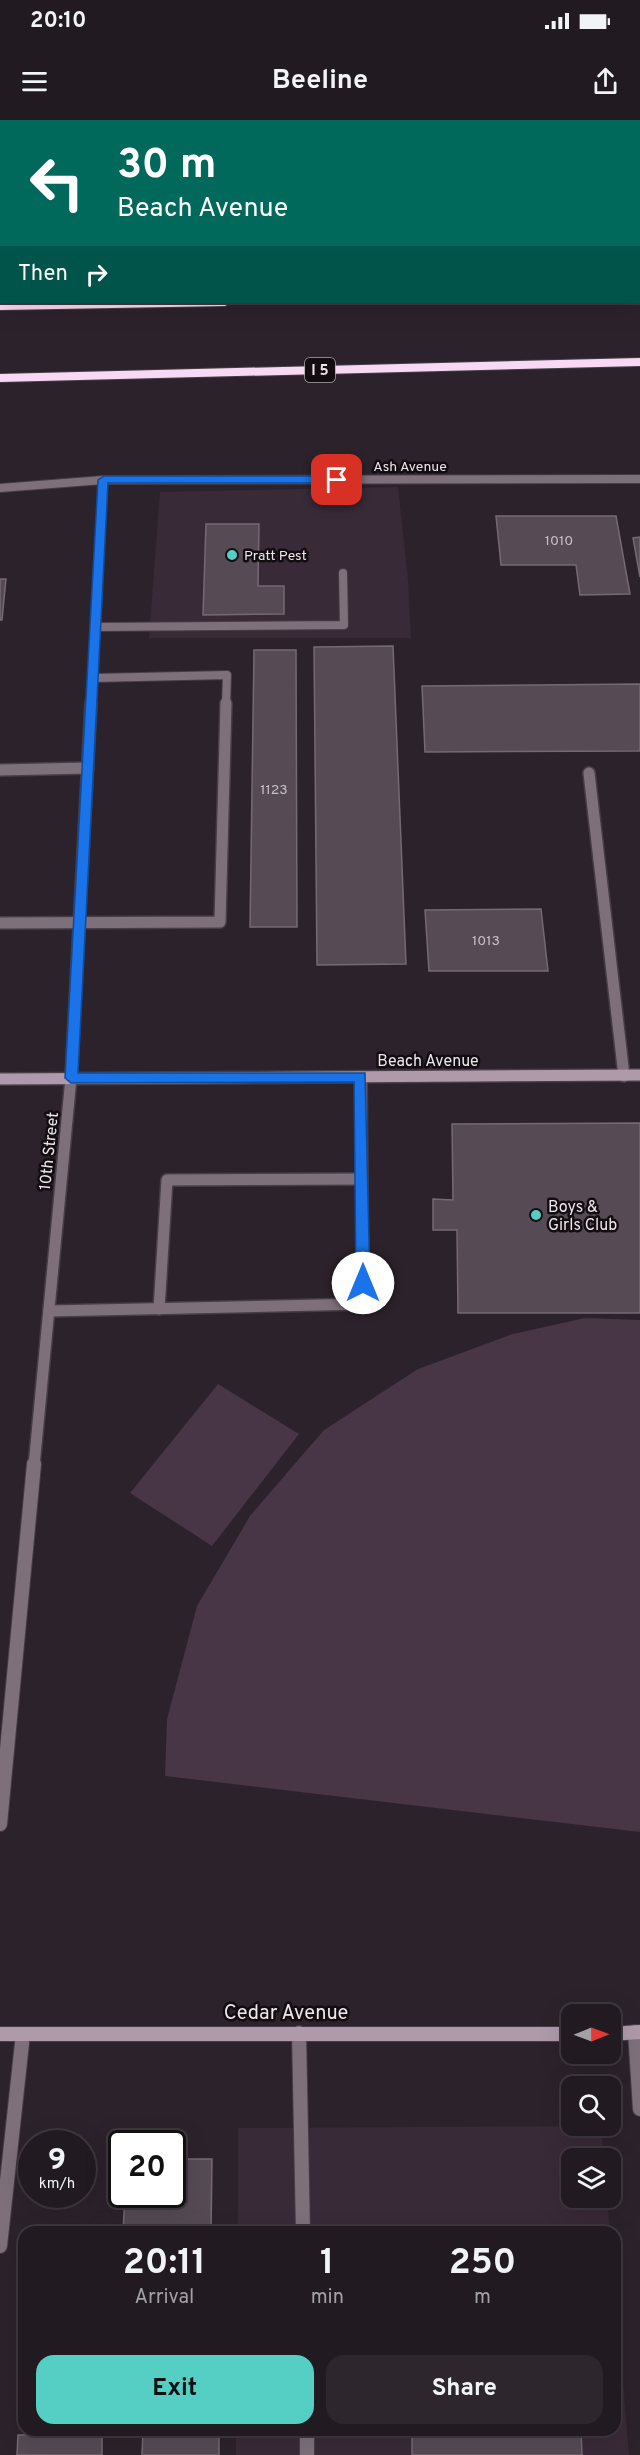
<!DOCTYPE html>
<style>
body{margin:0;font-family:Overpass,sans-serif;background:#2d272d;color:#f1f3f6;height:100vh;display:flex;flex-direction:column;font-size:22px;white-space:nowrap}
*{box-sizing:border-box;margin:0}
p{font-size:20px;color:#a2a1a5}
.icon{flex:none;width:33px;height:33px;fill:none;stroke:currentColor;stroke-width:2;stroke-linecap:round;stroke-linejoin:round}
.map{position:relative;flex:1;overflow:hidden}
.details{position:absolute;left:18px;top:2106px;width:603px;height:210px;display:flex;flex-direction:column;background:#211a20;border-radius:18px;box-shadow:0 6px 24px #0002,0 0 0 2px #3e383e}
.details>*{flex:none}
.guide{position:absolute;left:0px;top:0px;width:640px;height:183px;box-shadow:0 6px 24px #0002,0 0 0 2px #3e383e;background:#00695c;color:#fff;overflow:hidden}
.needle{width:39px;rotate:89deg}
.controls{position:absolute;left:561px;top:1884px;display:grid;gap:12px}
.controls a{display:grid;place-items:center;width:60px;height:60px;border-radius:12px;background:#211a20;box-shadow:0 6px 24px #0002,0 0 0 2px #3e383e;font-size:30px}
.speed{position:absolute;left:18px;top:2010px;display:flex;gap:12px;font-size:30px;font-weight:700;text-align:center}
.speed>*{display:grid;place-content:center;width:78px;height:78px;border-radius:50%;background:#211a20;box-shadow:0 6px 24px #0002,0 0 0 2px #3e383e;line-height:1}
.speed small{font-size:15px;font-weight:400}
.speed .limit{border:3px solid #111;border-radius:9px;background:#fff;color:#111}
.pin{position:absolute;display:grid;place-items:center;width:51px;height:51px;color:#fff;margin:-26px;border-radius:12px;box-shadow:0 3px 9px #0006}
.me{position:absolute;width:66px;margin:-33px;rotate:0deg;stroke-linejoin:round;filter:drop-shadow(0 0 4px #0008)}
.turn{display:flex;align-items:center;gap:21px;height:126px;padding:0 18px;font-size:27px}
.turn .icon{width:78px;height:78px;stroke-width:2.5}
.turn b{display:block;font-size:42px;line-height:51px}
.then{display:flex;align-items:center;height:57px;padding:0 18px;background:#0003;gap:12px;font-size:22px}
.eta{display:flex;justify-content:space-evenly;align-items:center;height:102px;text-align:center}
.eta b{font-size:36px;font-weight:700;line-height:42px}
.button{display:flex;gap:12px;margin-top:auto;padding:12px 18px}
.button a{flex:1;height:69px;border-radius:18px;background:#55cec4;color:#111;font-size:24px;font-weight:700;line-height:69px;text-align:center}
.button a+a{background:#2d272d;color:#f1f3f6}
.status{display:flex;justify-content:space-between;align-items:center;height:42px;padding:0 30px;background:#211a20;direction:ltr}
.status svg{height:16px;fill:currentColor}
header{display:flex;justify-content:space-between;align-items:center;height:78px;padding:0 18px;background:#211a20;font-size:27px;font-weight:700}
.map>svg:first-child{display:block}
.built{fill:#392a37}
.green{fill:#483545}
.building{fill:#564b55;stroke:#756973;stroke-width:1.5}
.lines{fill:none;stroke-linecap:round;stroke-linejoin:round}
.lane-far2-casing{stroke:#473d46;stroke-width:10}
.lane-far1-casing{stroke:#473d46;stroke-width:14}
.lane-casing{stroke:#473d46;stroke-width:16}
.street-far2-casing{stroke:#473d46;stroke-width:10}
.street-far1-casing{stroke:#473d46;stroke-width:14}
.street-casing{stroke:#473d46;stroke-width:16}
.secondary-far1-casing{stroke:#473d46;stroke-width:14}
.secondary-casing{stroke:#473d46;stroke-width:16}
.highway-casing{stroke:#473d46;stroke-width:2}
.lane-far2{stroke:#7d707b;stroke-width:8}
.lane-far1{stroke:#7d707b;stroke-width:11}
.lane{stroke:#7d707b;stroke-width:14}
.street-far2{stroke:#7d707b;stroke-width:8}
.street-far1{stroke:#7d707b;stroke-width:11}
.street{stroke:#7d707b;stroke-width:14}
.secondary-far1{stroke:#ae9aab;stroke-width:11}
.secondary{stroke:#ae9aab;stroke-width:14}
.highway{fill:#f8d9f3;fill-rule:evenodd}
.route{fill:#1a73e8;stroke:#114b97;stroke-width:1.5}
.poi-dot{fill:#55cec4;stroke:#120d11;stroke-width:2}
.labels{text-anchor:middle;stroke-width:5;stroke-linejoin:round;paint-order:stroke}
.far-street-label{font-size:14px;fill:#ede6ec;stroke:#120d11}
.number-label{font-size:14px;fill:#c7bfc6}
.far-poi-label{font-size:14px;fill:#ede6ec;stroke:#120d11;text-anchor:start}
.shield{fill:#120d11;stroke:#aba5aa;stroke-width:1.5}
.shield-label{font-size:15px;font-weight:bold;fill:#ede6ec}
.street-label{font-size:16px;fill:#ede6ec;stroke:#120d11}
.poi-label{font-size:16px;fill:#ede6ec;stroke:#120d11;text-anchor:start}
.near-street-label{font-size:20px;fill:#ede6ec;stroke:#120d11}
</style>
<div class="status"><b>20:10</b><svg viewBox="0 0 49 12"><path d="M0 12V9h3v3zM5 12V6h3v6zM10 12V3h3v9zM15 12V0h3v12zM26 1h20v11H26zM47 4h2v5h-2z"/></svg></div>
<header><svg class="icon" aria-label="menu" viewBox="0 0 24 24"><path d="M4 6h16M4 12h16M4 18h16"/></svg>Beeline<svg class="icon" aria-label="share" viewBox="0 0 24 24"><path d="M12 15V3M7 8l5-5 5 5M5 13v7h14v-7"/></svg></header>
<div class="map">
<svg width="640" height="2335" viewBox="0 0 640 2335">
<rect width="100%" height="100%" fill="#2c222b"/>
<!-- built -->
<g class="built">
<polygon points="206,0 640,0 640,49 639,2"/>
<polygon points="398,367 408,460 411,518 149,518 160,372"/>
<polygon points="601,2006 604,2038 572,2038 572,2078 607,2078 610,2112 238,2112 238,2008"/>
<polygon points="615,2166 629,2335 236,2335 236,2310 615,2310"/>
</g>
<!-- green -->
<g class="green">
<polygon points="585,1198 640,1200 640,1712 165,1656 167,1599 197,1486 250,1396 324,1310 418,1249 513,1214"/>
<polygon points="218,1264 299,1314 212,1426 130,1373"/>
</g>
<!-- building -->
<g class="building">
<polygon points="496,396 616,396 630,474 580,475 576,445 501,445"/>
<polygon points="206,404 259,404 258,466 284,466 284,494 203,495"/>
<polygon points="640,417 640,457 633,418"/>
<polygon points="0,459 6,459 2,500 0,500"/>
<polygon points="393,526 406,844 317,845 314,527"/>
<polygon points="254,530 296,530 297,807 250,807"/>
<polygon points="640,564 640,631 425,632 422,566"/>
<polygon points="541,789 548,851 429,851 425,790"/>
<polygon points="640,1003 640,1193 458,1193 457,1110 433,1110 433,1079 453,1080 452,1004"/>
<polygon points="172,2039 212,2039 211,2112 123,2112 125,2074 172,2074"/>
<polygon points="143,2310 219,2310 219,2335 142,2335"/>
<polygon points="412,2310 581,2310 582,2335 412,2335"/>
<polygon points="102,2314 102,2335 17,2335 18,2315"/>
</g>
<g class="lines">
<defs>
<g id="lane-far2">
<polyline points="96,507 344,505 343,453"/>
<polyline points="93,558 227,555 226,585"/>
</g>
<g id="lane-far1">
<polyline points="0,650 88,648"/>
<polyline points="589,653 624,956"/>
<polyline points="0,803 220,802 226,583"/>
<polyline points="159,1189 167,1060 362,1059"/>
<polyline points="49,1191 363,1184 361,957"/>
</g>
<g id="lane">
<polyline points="635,1912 640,1989"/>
<polyline points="299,1913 303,2112"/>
<polyline points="0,2126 23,1914"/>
<polyline points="307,2310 307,2335"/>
</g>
<g id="street-far2">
<polyline points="0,368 103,360 640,359"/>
<polyline points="91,585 103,360"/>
</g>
<polyline id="street-far1" points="34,1346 71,958 91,583"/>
<polyline id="street" points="0,1704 34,1344"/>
<polyline id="secondary-far1" points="0,959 640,955"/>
<g id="secondary">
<polyline points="0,1914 572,1914"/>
<polyline points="610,1914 640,1912"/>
</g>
<g id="highway">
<rect x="639" y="170" width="1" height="8"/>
<polygon points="0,182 231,182 225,186 0,190"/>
<polygon points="640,238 640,246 0,262 0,254"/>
</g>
</defs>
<!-- lane-far2 casing -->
<use href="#lane-far2" class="lane-far2-casing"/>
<!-- lane-far1 casing -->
<use href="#lane-far1" class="lane-far1-casing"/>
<!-- lane casing -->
<use href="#lane" class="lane-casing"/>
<!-- street-far2 casing -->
<use href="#street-far2" class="street-far2-casing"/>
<!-- street-far1 casing -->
<use href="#street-far1" class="street-far1-casing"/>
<!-- street casing -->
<use href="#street" class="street-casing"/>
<!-- secondary-far1 casing -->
<use href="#secondary-far1" class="secondary-far1-casing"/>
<!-- secondary casing -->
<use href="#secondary" class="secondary-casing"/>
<!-- highway casing -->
<use href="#highway" class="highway-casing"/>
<!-- lane-far2 -->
<use href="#lane-far2" class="lane-far2"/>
<!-- lane-far1 -->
<use href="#lane-far1" class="lane-far1"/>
<!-- lane -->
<use href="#lane" class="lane"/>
<!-- street-far2 -->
<use href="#street-far2" class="street-far2"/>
<!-- street-far1 -->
<use href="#street-far1" class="street-far1"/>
<!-- street -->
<use href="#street" class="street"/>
<!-- secondary-far1 -->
<use href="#secondary-far1" class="secondary-far1"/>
<!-- secondary -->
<use href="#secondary" class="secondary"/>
<!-- highway -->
<use href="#highway" class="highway"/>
</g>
<!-- route -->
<polygon class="route" points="104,356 337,356 342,360 337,363 108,363 78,953 365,953 370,1163 368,1167 358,1167 356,1163 354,962 71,963 65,958 98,360"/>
<!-- markers -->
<g class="poi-dot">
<circle cx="232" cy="435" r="6"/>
<circle cx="536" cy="1095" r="6"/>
</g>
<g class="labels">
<!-- far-street labels -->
<g class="far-street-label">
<text x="410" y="351">Ash Avenue</text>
</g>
<!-- number labels -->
<g class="number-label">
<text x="559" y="425">1010</text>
<text x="274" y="674">1123</text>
<text x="486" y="825">1013</text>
</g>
<!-- far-poi labels -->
<g class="far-poi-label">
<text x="244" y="440">Pratt Pest</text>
</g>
<!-- shield labels -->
<rect class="shield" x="305" y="238" width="30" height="24" rx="4.5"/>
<g class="shield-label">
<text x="320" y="255">I 5</text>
</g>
<!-- street labels -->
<g class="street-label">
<text x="428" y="946">Beach Avenue</text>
<text transform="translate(48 1031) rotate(-84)" y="6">10th Street</text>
</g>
<!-- poi labels -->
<g class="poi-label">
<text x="548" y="1092">Boys &amp;<tspan x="548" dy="18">Girls Club</tspan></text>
</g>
<!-- near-street labels -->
<g class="near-street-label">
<text x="286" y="1899">Cedar Avenue</text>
</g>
</g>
</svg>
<div class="controls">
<a><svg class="needle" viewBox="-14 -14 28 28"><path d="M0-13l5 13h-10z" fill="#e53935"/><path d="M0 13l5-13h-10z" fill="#a2a1a5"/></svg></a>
<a><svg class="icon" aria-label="search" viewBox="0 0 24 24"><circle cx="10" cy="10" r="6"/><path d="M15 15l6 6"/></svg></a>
<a><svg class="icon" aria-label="layers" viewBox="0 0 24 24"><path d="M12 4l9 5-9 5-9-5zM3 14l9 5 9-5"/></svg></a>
</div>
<div class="speed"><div>9<small>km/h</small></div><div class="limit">20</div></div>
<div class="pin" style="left:337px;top:360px;background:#d93025"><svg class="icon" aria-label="arrive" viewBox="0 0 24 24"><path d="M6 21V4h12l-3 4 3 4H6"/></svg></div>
<svg class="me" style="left:363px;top:1163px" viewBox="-20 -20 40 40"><circle r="19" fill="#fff"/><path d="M0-13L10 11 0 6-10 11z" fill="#1a73e8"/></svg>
<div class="guide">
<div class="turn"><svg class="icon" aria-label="left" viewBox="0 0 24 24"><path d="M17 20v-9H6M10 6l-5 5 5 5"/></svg><div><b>30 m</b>Beach Avenue</div></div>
<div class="then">Then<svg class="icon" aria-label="right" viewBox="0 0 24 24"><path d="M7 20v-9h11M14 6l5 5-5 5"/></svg></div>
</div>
<section class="details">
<div class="eta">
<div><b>20:11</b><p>Arrival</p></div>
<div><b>1</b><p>min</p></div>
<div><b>250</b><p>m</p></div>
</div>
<div class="button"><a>Exit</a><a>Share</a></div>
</section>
</div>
